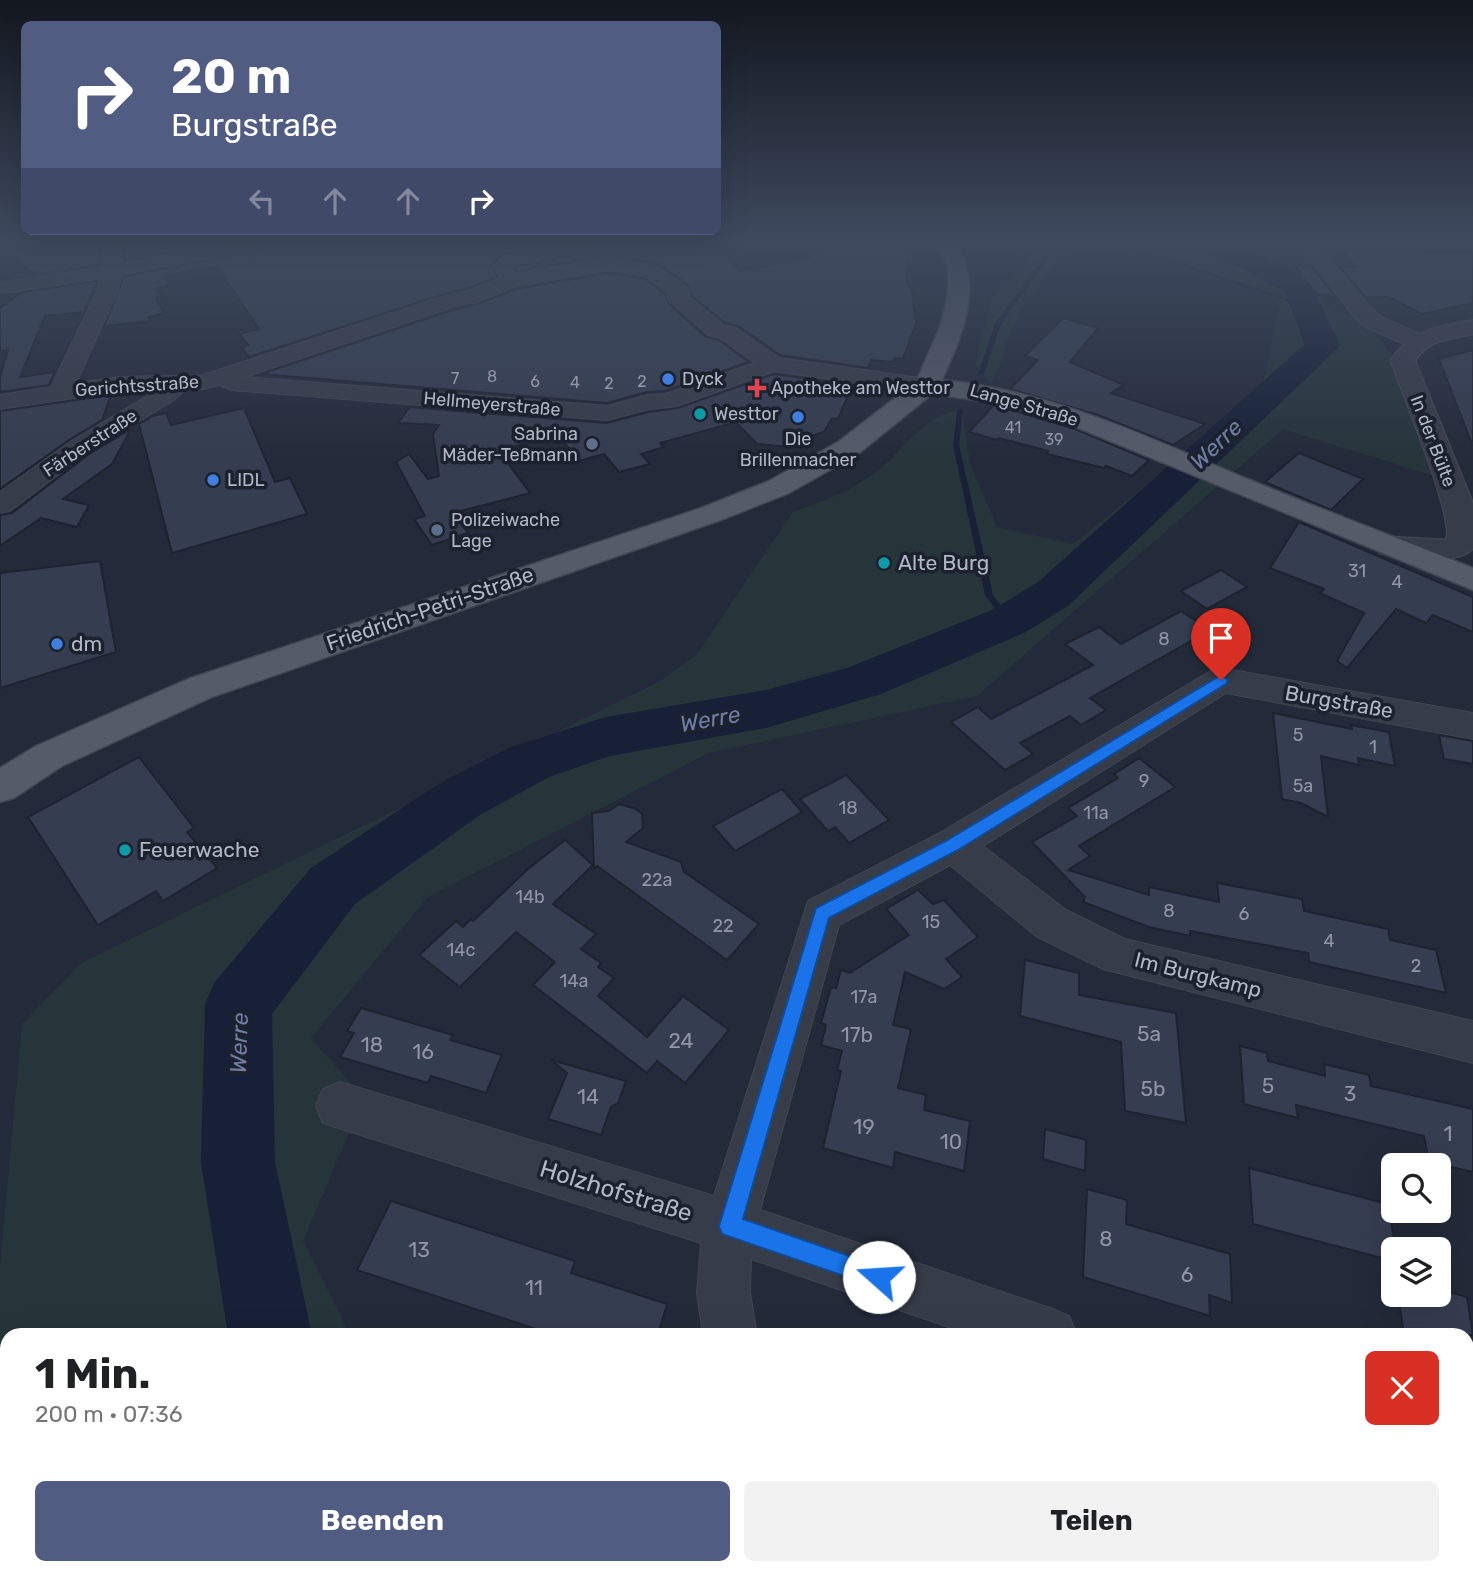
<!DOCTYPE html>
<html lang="de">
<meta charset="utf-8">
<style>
body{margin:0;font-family:Rubik,sans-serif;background:#f2f2f2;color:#202124;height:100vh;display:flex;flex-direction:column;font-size:26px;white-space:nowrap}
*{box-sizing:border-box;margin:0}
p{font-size:23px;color:#757577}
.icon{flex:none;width:38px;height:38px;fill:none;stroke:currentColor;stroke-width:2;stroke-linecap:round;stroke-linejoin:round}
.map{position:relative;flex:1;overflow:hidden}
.drawer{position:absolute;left:0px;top:1328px;width:1474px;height:247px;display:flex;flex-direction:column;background:#fff;border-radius:21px 21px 0 0;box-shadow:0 7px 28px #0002}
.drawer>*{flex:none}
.banner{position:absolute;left:21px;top:21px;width:700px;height:214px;border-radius:10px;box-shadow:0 7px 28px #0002;background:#505c81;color:#fff;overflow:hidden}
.tools{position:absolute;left:1381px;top:1153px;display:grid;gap:14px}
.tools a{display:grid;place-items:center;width:70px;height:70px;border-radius:10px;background:#fff;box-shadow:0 7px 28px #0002;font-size:35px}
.pin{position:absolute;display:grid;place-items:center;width:60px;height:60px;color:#fff;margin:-72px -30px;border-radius:50% 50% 50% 0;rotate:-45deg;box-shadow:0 0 7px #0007}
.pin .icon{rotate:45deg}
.me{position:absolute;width:77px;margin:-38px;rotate:289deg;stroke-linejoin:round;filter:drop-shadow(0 0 5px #0008)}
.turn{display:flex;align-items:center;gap:24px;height:147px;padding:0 35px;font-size:32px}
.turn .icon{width:91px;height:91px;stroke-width:2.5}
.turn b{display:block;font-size:49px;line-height:60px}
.lanes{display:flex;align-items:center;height:66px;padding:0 35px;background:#0003;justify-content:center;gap:35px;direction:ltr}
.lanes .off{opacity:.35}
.round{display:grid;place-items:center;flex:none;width:74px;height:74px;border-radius:10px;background:#f2f2f2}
.summary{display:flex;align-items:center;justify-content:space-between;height:119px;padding:0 35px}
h1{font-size:42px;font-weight:700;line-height:52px}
.primary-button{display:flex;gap:14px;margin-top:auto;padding:14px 35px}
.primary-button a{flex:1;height:80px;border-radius:10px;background:#505c81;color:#fff;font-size:28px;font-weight:700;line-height:80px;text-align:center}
.primary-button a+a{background:#f2f2f2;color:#202124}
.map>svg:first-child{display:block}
.green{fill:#25353a}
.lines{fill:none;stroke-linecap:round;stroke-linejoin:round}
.stream{fill:#172036;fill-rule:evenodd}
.river{fill:#172036;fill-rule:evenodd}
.building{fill:#353d50;stroke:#1e2330;stroke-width:2}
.pedestrian-casing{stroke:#404552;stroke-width:3}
.minor-casing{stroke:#404552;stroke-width:2}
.tertiary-casing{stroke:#404552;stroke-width:3}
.primary-casing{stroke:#404552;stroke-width:3}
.pedestrian{fill:#373c49;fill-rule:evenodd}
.minor{fill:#373c49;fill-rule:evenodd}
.tertiary{fill:#373c49;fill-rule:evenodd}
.primary{fill:#555b69;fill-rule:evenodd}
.route{fill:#1a73e8;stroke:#114b97;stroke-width:2}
.shop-dot{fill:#3f7fe0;stroke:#1c212e;stroke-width:2.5}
.health-dot{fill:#e0444e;stroke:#1c212e;stroke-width:2.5}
.culture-dot{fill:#0f9aa8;stroke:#1c212e;stroke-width:2.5}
.service-dot{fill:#5c6f8a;stroke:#1c212e;stroke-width:2.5}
.labels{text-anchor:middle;stroke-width:7;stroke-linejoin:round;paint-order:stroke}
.far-number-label{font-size:16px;fill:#9196a6}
.far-poi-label{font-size:18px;fill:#b2b7c5;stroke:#1c212e;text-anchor:start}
.far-street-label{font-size:18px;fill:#b2b7c5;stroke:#1c212e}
.number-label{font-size:18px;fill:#9196a6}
.poi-label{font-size:21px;fill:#b2b7c5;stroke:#1c212e;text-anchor:start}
.street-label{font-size:21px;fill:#b2b7c5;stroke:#1c212e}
.near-number-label{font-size:21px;fill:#9196a6}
.water-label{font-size:23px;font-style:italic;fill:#6d7da3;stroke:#1c212e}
.near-street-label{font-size:24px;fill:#b2b7c5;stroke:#1c212e}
</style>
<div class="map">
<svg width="1473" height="1574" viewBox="0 0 1473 1574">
<rect width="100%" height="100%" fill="#232a39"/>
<!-- green -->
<g class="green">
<path d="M1046,242H1078C1050,264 1028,295 1013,328C1004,346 1003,363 991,383L975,365L991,299Z"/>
<path d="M1119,242H1294L1304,256L1267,261L1336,312L1362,316L1397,363L1443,479L1283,429L977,696L709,753L428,897L311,1038L364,1098L303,1241L350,1335H7V1372L0,1359V1265L22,1024L81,963L659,682L697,654L793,512C821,502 853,490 876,472C904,451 925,412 962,410L970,463L997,527L1073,544L1262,391L1281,295Z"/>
<polygon points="119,1568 467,1568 470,1574 122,1574"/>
</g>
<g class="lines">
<!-- stream -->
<g class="stream">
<polygon points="1055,242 1060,242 1001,324 984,374 979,375 978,374 995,324"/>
<polygon points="1110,242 1118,242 1309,306 1304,307"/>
<polygon points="960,408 963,410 959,445 993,595 1013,621 1009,624 1006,623 985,595 953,445 957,410"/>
</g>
<!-- river -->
<g class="river">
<polygon points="1187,242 1228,242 1261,255 1310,281 1340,346 1069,605 1026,632 881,694 766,728 610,756 549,777 480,815 355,904 272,1014 275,1162 312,1335 228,1335 201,1162 205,1005 214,983 311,868 440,783 511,747 606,717 766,690 847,668 992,610 1037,583 1305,344 1285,293 1239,267 1191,248"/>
<polygon points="372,1568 468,1568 471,1574 374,1574"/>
</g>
</g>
<!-- building -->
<g class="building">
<polygon points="91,242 100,242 100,265 38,275 0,250 55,249"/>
<polygon points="124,242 222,242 125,261"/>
<polygon points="273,242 564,242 503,254 491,266 498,277 465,289 444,294 249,357 242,347 248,345 239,334 259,329 217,266 164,276 169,285 155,289 162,296 156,298 164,313 148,317 151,321 104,326 124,276 264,249"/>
<polygon points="604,242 657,242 665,248 709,242 740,271 809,258 803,252 853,242 909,242 907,282 912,291 916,323 903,359 895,358 893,362 871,360 868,368 780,355 738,326 725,323 692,296 689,286 661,265 609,255 516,271 513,268 596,251 603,246"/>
<polygon points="1341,250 1473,253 1473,303 1422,314 1389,297 1365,297 1340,267 1357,267"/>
<polygon points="1295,265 1312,266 1334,296 1319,295 1313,290"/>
<polygon points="609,273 646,279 666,295 669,304 706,337 719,340 749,362 665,391 647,392 607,403 261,374 456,309 478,304 516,289"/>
<polygon points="97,281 84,312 45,316 20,377 55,372 49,385 0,392 0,377 8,350 0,351 0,308 22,292"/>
<polygon points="1063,318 1098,328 1070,362 1124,385 1111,393 1205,424 1173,445 1098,415 1010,389 1038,360 1025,356"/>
<polygon points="1473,350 1473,441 1471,442 1439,359"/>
<polygon points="774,374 852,385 838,419 832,418 824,432 796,441 793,447 757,444 736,422 660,443 664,447 641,454 650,464 619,472 604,454 579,461 557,434 499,451 530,493 453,513 468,533 432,545 414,519 425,516 396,462 409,454 428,479 439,476 433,434 439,425 398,423 410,407 607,423 649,412 678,408"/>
<polygon points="111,395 102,420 69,440 0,489 0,411"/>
<polygon points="994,405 1075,429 1149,460 1132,476 1106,466 1104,468 1047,454 1048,451 999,438 997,440 969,432"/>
<polygon points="244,408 275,482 290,478 307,514 172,553 139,424 153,416 166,413 171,425"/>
<polygon points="131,429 112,464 63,499 89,505 77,527 41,518 0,546 0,515 12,513 89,454"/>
<polygon points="1299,453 1326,464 1363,479 1331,510 1265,482"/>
<polygon points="1299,522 1473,597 1473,632 1433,615 1426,623 1396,609 1347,668 1337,661 1364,613 1320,593 1324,589 1270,568"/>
<polygon points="100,561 116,652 0,688 0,573"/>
<polygon points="1221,570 1247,587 1207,609 1181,591"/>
<polygon points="1181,611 1210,630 1090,698 1106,710 1081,725 1070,716 1020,743 1033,754 1005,770 951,722 978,707 991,719 1093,665 1065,644 1099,627 1121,644"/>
<polygon points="1273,713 1352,729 1351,725 1389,732 1395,766 1358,758 1359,765 1321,756 1328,817 1301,803 1282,799"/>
<polygon points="1439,735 1473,741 1473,764 1444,759"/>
<polygon points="139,757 194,828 187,832 217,868 163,901 156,891 98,925 28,817"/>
<polygon points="1139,758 1175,787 1079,846 1090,856 1068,870 1149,895 1149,887 1219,902 1217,883 1302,899 1304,911 1388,929 1390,940 1436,950 1446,993 1309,962 1308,953 1190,931 1190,936 1149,927 1083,902 1085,897 1032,842 1077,816 1068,808 1118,778 1114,774"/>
<polygon points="846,775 889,820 849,843 835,827 828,831 800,799"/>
<polygon points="782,789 802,812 735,851 713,826"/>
<polygon points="619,804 636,809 642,814 643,828 626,842 681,862 684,872 759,924 727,960 597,866 594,868 592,813 609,811"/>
<polygon points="565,840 593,865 553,904 596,934 581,949 601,963 598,967 614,978 598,996 647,1037 683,996 729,1030 685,1083 657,1061 647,1073 533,985 555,962 516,932 460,987 419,955 456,921 463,927 471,919 473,921 528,869"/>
<polygon points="918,890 933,904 944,900 978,937 946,959 962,977 944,989 905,972 893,1025 911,1029 898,1088 926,1095 924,1110 970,1121 964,1171 895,1152 893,1168 823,1148 841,1071 837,1070 842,1051 821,1045 826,1025 821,1023 831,987 836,988 841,970 850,973 909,935 886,909"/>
<polygon points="1025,960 1079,973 1079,995 1176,1013 1186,1123 1125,1111 1121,1042 1020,1016"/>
<polygon points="361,1008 453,1035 450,1040 502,1055 486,1093 431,1076 428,1083 340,1057 354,1033 347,1031"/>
<polygon points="1240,1046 1267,1053 1268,1061 1325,1076 1324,1064 1369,1075 1371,1086 1473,1109 1473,1172 1429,1162 1424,1136 1296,1105 1298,1118 1244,1104"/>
<polygon points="551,1060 626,1081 618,1103 611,1107 601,1135 548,1119 567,1073"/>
<polygon points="1045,1129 1086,1140 1085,1171 1043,1159"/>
<polygon points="1249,1168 1388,1204 1396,1250 1393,1250 1393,1261 1253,1224"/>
<polygon points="1087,1189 1127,1200 1126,1224 1230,1254 1232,1303 1209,1295 1210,1316 1083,1277"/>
<polygon points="391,1201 575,1261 571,1273 667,1304 658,1335 554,1335 357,1270"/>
<polygon points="1438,1289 1467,1297 1473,1335 1404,1335 1398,1295 1438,1295"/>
</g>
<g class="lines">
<defs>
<g id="pedestrian">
<polygon points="238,242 270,242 263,246 113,276 0,293 0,283 113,266"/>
<polygon points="580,242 602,244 595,248 514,264 510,267 518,281 515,284 505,284 494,266 504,257"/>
</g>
<g id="minor">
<path d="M103,242H121L123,271L117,292L76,383L120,377L203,375L445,296L466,292L510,275L609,258L660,268L687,288L690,292L689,297L724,325L736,328L779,358L927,379L935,381L939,386L935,391L927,393L774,371L677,406L649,409L607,420L231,390L220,385L204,389L185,390L174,400L88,452L10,511L0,513V492L70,442L157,390L120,391L0,409V395L51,387L97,292L103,271ZM609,270L647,277L669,294L668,298L671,302L708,335L720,338L755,363L666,394L648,395L607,406L245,377L455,306L477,302L515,286Z"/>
<polygon points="1297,242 1316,242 1370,307 1383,318 1427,337 1430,342 1427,347 1411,347 1367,328 1354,317"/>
<polygon points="1221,668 1473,713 1473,739 1226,693 983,846 1066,910 1125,939 1473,1021 1473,1063 1103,969 1036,936 950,865 839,925 760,1210 1050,1308 1069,1316 1077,1335 972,1335 751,1259 750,1293 757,1335 703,1335 697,1293 701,1243 323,1123 316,1106 323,1089 340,1082 714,1196 808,901 938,834 1209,672"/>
<polygon points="1466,1449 1473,1451 1473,1511 1466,1509"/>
<polygon points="783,1568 846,1568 848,1574 785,1574"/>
</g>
<path id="tertiary" d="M1473,320V334C1452,338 1425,340 1415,361L1473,504V548C1460,566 1400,558 1380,553L1376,546L1380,539L1391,537L1446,540C1456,520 1401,390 1391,361C1408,329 1441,327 1473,320Z"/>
<path id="primary" d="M934,242H954C986,284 961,337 942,380C1049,390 1147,437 1245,478C1321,509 1397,538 1473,568V590L1076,427L1004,404L932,394L858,454L789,493L721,520L212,697L62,766L14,798L0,802V768L36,746L188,679L701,508L769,481L838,442L916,382L940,327L948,294V265Z"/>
</defs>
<!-- pedestrian casing -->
<use href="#pedestrian" class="pedestrian-casing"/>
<!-- minor casing -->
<use href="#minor" class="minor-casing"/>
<!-- tertiary casing -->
<use href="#tertiary" class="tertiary-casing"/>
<!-- primary casing -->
<use href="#primary" class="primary-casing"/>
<!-- pedestrian -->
<use href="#pedestrian" class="pedestrian"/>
<!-- minor -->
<use href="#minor" class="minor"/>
<!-- tertiary -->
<use href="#tertiary" class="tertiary"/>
<!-- primary -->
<use href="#primary" class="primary"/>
</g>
<!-- sky -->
<linearGradient id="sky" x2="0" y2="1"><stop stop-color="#13171f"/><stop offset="0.52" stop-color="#3f4a5f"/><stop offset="1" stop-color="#3f4a5f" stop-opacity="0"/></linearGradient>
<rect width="1473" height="463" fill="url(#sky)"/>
<!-- route -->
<polygon class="route" points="1221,675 1228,680 1226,684 958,850 829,918 743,1219 887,1269 891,1277 887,1285 879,1288 722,1234 719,1226 816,908 946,841"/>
<!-- markers -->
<g class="shop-dot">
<circle cx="668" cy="379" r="7"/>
<circle cx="798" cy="417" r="7"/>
<circle cx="213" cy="480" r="7"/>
<circle cx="57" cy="644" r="7"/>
</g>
<path class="health-dot" d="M753.5 377.5h7v7h7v7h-7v7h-7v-7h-7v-7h7z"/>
<g class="culture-dot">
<circle cx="700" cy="414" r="7"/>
<circle cx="884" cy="563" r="7"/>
<circle cx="125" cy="850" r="7"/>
</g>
<g class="service-dot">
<circle cx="592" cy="444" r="7"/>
<circle cx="437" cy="530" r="7"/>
</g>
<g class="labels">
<!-- far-number labels -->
<g class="far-number-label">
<text x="492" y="382">8</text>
<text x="455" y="384">7</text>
<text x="535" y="387">6</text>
<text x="642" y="387">2</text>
<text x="575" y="388">4</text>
<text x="609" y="389">2</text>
<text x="1013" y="433">41</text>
<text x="1054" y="445">39</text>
</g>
<!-- far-poi labels -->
<g class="far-poi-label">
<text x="682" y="385">Dyck</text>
<text x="771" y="394">Apotheke am Westtor</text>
<text x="714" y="420">Westtor</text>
<text x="578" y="440" text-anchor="end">Sabrina<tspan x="578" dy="21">Mäder-Teßmann</tspan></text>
<text x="798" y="445" text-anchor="middle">Die<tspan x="798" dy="21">Brillenmacher</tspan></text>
<text x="227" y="486">LIDL</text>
<text x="451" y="526">Polizeiwache<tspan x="451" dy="21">Lage</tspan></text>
</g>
<!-- far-street labels -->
<g class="far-street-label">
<text transform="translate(137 386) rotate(-4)" y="6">Gerichtsstraße</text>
<text transform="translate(492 404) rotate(5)" y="6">Hellmeyerstraße</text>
<text transform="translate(1024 405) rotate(16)" y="6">Lange Straße</text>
<text transform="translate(1433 441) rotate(69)" y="6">In der Bülte</text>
<text transform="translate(90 443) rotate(-33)" y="6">Färberstraße</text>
</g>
<!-- number labels -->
<g class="number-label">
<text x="1357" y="577">31</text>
<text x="1397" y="588">4</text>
<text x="1164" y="645">8</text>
<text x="1298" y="741">5</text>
<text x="1373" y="753">1</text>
<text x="1144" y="787">9</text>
<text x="1303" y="792">5a</text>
<text x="848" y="814">18</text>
<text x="1096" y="819">11a</text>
<text x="657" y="886">22a</text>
<text x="530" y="903">14b</text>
<text x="1169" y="917">8</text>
<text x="1244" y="920">6</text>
<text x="931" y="928">15</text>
<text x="723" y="932">22</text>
<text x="1329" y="947">4</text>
<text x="461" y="956">14c</text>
<text x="1416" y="972">2</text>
<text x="574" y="987">14a</text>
<text x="864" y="1003">17a</text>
</g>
<!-- poi labels -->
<g class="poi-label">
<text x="898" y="570">Alte Burg</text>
<text x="71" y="651">dm</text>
<text x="139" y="857">Feuerwache</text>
</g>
<!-- street labels -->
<g class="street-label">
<text transform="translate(430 609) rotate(-19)" y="7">Friedrich-Petri-Straße</text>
<text transform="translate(1339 702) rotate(10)" y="7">Burgstraße</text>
<text transform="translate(1198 975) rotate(14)" y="7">Im Burgkamp</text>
</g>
<!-- near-number labels -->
<g class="near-number-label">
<text x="1149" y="1041">5a</text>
<text x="857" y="1042">17b</text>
<text x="681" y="1048">24</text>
<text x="372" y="1052">18</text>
<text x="423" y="1059">16</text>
<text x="1268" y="1093">5</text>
<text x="1153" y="1096">5b</text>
<text x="1350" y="1101">3</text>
<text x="588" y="1104">14</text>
<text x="864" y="1134">19</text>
<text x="1448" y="1141">1</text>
<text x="951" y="1149">10</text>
<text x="1106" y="1246">8</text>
<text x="419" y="1257">13</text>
<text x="1187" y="1282">6</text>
<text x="534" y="1295">11</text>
</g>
<!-- water labels -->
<g class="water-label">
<text transform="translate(1216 444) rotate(-43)" y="8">Werre</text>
<text transform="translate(710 719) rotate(-10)" y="8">Werre</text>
<text transform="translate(239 1043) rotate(-88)" y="8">Werre</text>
</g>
<!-- near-street labels -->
<g class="near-street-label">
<text transform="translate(616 1191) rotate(17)" y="8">Holzhofstraße</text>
</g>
</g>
</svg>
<div class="tools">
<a><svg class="icon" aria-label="search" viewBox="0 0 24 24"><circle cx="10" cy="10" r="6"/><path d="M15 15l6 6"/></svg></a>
<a><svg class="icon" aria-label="layers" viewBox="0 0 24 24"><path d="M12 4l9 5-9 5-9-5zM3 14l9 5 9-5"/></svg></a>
</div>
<div class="pin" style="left:1221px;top:680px;background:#d93025"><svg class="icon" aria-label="arrive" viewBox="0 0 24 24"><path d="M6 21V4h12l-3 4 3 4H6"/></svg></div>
<svg class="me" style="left:879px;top:1277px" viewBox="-20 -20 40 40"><circle r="19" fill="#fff"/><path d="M0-13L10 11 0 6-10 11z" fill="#1a73e8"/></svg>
<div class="banner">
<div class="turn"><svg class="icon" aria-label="right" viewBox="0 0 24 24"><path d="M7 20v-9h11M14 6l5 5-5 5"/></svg><div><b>20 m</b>Burgstraße</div></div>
<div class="lanes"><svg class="icon off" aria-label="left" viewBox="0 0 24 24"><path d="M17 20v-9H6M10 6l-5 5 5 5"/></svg><svg class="icon off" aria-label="ahead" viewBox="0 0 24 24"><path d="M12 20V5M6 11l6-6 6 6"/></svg><svg class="icon off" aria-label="ahead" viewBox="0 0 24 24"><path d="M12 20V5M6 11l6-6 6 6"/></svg><svg class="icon" aria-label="right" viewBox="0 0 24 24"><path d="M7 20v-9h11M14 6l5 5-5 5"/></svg></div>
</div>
<section class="drawer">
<div class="summary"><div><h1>1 Min.</h1><p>200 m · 07:36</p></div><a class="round" style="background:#d93025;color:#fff"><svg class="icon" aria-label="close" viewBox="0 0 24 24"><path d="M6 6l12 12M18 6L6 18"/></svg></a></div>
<div class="primary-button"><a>Beenden</a><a>Teilen</a></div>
</section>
</div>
